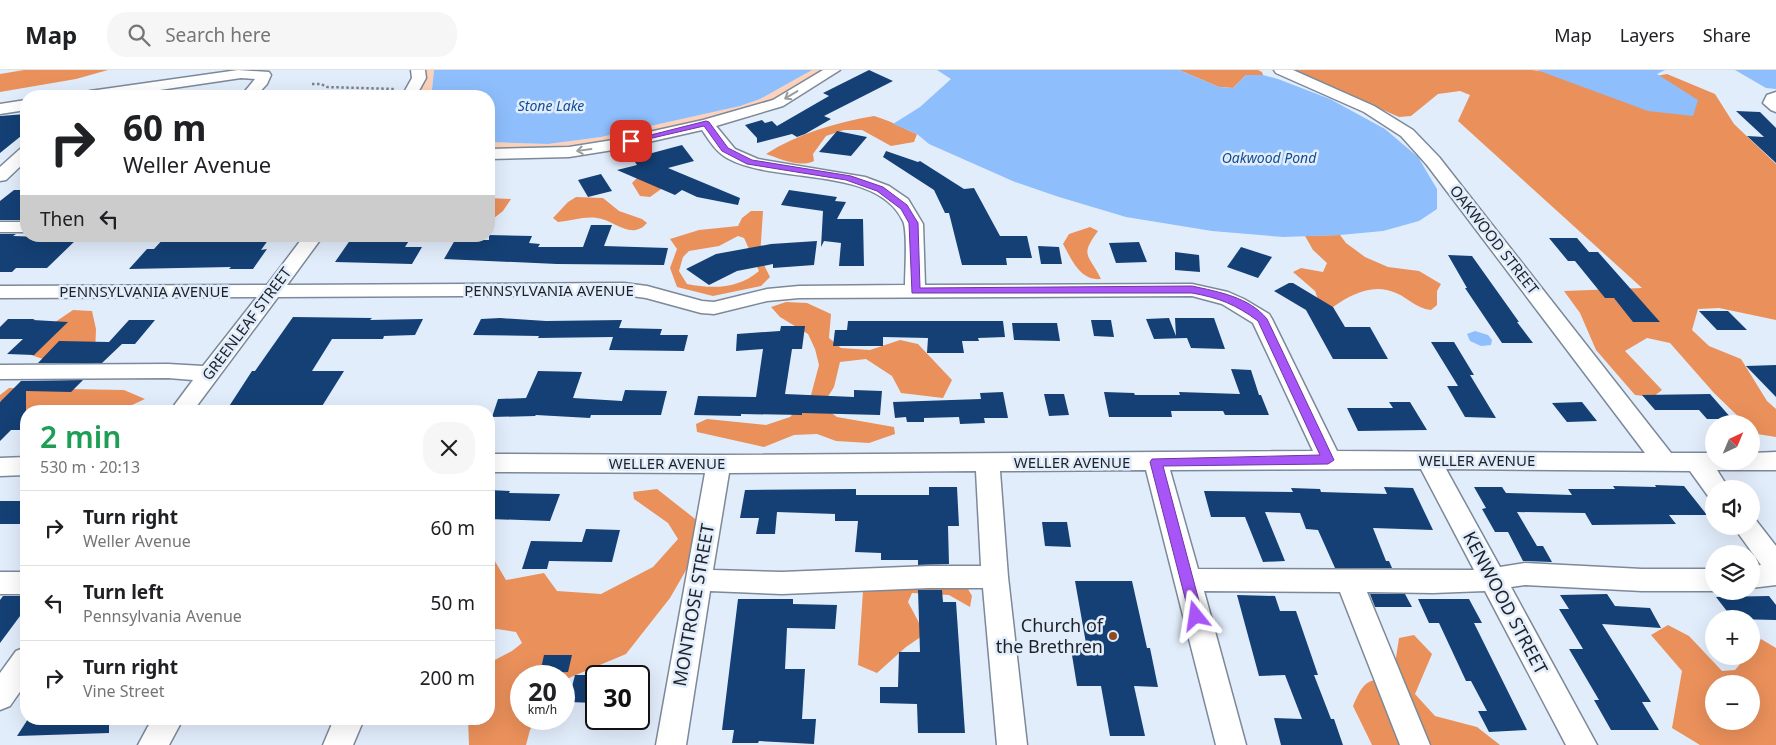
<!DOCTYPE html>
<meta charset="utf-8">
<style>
body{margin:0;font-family:"Noto Sans",sans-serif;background:#f6f6f6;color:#202124;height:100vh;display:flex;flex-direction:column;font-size:19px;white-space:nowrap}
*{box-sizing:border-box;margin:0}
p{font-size:16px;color:#757577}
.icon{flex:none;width:28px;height:28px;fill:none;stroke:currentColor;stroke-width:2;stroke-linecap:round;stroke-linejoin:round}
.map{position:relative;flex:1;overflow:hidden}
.panel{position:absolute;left:20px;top:335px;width:475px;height:320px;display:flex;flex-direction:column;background:#fff;border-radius:20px;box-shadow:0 5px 20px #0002}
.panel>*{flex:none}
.top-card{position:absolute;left:20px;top:20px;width:475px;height:152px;border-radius:20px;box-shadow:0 5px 20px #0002;background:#fff;color:#202124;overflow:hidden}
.needle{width:32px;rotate:44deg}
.fabs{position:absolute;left:1705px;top:345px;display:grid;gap:10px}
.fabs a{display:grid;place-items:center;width:55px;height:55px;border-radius:50%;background:#fff;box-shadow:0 5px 20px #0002;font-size:25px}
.speed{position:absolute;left:510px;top:595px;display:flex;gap:10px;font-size:25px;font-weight:700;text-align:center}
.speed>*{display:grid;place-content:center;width:65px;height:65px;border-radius:50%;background:#fff;box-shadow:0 5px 20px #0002;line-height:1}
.speed small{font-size:12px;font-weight:400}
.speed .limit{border:2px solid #111;border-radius:8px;background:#fff;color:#111}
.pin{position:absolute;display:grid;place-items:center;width:42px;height:42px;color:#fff;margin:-21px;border-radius:10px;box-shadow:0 2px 8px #0006}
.me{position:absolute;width:55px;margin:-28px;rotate:345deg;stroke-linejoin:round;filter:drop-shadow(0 0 4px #0008)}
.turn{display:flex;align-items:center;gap:18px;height:105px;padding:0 20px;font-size:22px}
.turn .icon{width:65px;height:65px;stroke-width:2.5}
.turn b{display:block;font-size:35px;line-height:42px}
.then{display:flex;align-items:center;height:48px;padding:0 20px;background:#0003;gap:10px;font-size:19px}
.round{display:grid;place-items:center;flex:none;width:52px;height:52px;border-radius:20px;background:#f6f6f6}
.headline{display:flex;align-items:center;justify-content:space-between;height:85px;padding:0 20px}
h1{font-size:30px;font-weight:600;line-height:38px;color:#1e9e55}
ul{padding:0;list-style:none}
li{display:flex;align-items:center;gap:15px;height:75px;padding:0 20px;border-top:1px solid #e0e0e0}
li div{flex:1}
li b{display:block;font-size:19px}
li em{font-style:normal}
header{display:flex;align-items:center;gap:30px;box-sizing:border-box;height:70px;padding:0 25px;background:#fff;border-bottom:1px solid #e0e0e0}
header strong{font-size:24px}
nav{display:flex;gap:28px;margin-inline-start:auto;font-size:18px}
.search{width:350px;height:45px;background:#f6f6f6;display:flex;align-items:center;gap:12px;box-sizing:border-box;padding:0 18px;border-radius:20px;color:#757577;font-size:19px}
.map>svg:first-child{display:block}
.green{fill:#fed2ba}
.forest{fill:#ea905b;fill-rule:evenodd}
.water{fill:#8ebefc}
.building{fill:#144075}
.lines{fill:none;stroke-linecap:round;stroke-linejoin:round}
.minor-casing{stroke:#7c8999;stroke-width:3}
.path{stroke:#7c848f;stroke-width:2.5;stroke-dasharray:2.5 2.5;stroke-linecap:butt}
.minor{fill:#fff;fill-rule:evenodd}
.oneway{stroke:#999c9f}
.route{fill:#a855f7;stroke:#6d37a1}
.poi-dot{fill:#8f4b1f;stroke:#e2edfc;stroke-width:2}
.labels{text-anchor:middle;stroke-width:5;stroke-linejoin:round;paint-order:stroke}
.far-water-label{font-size:14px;font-style:italic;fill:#114d91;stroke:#e2edfc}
.street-label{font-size:15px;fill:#1d2229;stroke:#e2edfc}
.near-street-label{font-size:18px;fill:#1d2229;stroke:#e2edfc}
.near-poi-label{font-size:18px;fill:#1d2229;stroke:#e2edfc;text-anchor:end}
</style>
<header>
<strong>Map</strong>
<div class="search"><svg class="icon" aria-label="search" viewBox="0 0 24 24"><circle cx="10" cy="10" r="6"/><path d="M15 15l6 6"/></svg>Search here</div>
<nav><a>Map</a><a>Layers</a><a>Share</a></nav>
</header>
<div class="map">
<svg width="1776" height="675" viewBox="0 0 1776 675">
<rect width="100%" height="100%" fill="#e2edfc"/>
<!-- green -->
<g class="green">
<polygon points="423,0 434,0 432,20 427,26 413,26 423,12"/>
<polygon points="812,0 828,0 773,32 616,72 539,82 489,82 489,72 548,74 601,67 740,36 760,29"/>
</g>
<!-- forest -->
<g class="forest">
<polygon points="24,0 108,0 76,9 0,22 0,4"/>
<polygon points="1179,0 1258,0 1262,2 1263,5 1246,5 1233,18 1219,17"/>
<polygon points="1293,0 1531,0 1634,10 1667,4 1715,24 1734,54 1776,94 1776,250 1719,238 1698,239 1692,260 1709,276 1741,289 1767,331 1776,339 1776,367 1757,364 1751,359 1751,354 1746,354 1714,323 1670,273 1647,268 1625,281 1662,320 1653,327 1635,325 1596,280 1580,243 1564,221 1642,218 1458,51 1470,25 1460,21 1438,24 1411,46 1399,47"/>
<path d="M874,46C889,50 902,58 917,64L914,72L891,76L862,60H844L826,66L813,84L814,91C799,98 781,89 766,84C797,64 837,52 874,46Z"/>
<polygon points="640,105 671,112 650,127 640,126 632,113"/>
<path d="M576,127L603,128L619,141L642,149L647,153C631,171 615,150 597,148C585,146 570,151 558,152L553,148L568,132Z"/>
<polygon points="489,128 511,129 503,141 489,152"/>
<path d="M751,141H763L760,187L770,207L761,216L713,226L677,217L670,198L677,179L670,169L699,160L738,156L742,148ZM738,166L744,168L759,201C738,219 713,219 687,214L679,201L683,187L689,181L719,176Z"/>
<path d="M1090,157L1098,161C1079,187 1089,184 1101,209C1080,211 1072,190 1063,174L1069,164Z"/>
<path d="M1340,165L1346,173L1365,187L1388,197L1419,201L1441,214L1437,221V235L1431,240C1415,238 1410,229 1396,223C1373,213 1352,224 1333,237L1319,232L1315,221L1293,202L1301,198L1323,202L1327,193L1313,180L1305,166Z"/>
<polygon points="786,232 807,233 831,244 829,268 841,278 870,280 900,270 918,274 952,310 943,328 901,323 892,306 866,289 840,292 834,317 822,336 837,347 894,357 895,364 869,373 836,371 817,364 794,365 764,377 697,362 696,354 707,349 766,355 790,347 811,325 819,295 815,279 808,264 780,247 771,237"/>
<polygon points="73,240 92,241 96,259 95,285 55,293 31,285 33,267"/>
<polygon points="9,318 124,320 145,329 119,341 27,341 14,339 0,331 0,325"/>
<polygon points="657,419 699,452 693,488 670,528 626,584 564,610 564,606 521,606 521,649 536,649 530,660 526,675 469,675 468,649 489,649 489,593 512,581 522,573 516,562 497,559 489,561 489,489 493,488 506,510 544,503 557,521 601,524 653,497 678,469 668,453 634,429 633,422"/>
<polygon points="906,511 968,519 972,526 970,537 949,525 912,523 908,532 925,564 906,577 877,603 858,595 863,521"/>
<path d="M1668,555L1689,566L1722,601L1735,600L1747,586H1751V581L1761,569L1776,578V675H1700L1672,658L1682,601L1651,565ZM1714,614H1751V651H1714Z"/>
<path d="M1414,565L1432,584L1415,624L1435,646L1477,657L1500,675H1372L1353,636C1364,611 1366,610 1393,607L1399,568Z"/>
</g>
<!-- water -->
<g class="water">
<polygon points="434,0 812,0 760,29 740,36 601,67 548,74 489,72 489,26 427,26 432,20"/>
<polygon points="937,0 1179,0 1219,17 1233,18 1246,5 1263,5 1278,9 1330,29 1385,59 1418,87 1437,119 1437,139 1419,151 1383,161 1340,165 1283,167 1212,161 1126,147 1059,127 1015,112 929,74 917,64 893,54 920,37 951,9"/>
<polygon points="1537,0 1665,0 1657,4 1698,30 1693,46 1648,41"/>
<polygon points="1735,0 1776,0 1776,19 1766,18"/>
<polygon points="1475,261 1488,265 1492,270 1491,275 1481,276 1470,271 1467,264"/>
</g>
<!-- building -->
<g class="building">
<polygon points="869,0 893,11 824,46 831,49 805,64 797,67 792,64 757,73 757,68 745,55 762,50 765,53 772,51 777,56 829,26 823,23"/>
<polygon points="1736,41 1760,42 1776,58 1776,93 1747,66 1764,67"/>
<polygon points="26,44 26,62 0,83 0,46"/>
<polygon points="837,61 867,67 851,86 819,82"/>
<polygon points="682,75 694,91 668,98 740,128 738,135 697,127 682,120 675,125 617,100 637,95 627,80 641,86"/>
<polygon points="886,81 918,92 920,91 964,119 974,118 1000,166 1027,166 1032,188 1006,188 1007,195 962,195 949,143 945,143 934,120 883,87"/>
<polygon points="601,104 612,121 588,127 578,110"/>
<polygon points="14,120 26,120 26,150 0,150 0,131"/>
<polygon points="789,120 837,127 835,131 846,132 837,149 863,149 864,196 839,196 841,173 824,171 821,177 823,141 781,135"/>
<polygon points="591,155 612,155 604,176 668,178 664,195 557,194 444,189 455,170 489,170 489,165 532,166 529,173 540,174 538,177 583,177"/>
<polygon points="0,164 16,164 13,166 78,168 47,198 16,198 12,202 0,202"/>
<polygon points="166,166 187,166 184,170 242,171 246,166 271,166 261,180 267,179 253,199 229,199 231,197 129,199 147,179 154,179"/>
<polygon points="353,166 412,166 405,177 422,177 412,194 335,192"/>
<polygon points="1549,168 1577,168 1589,182 1598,182 1660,252 1633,252 1614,228 1605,228 1575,191 1568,191"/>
<polygon points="817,171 814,195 773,198 773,194 737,201 709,215 686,199 716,184 771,174"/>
<polygon points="1139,172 1147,192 1116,193 1109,173"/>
<polygon points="1038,176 1059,177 1062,194 1041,194"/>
<polygon points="1241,177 1272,187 1258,208 1227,197"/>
<polygon points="1175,182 1199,185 1200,202 1175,200"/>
<polygon points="1448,185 1472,186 1519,252 1517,252 1533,273 1502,273 1465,218 1467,218"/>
<polygon points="1289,213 1293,213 1333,237 1345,257 1370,257 1388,289 1333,289 1306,240 1274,221"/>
<polygon points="1699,241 1728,241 1747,260 1717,260"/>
<polygon points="293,247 372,248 370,250 423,249 415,265 384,266 383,269 332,269 312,301 344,301 319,341 226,341 252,301 255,301"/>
<polygon points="500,248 546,251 622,250 619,258 662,259 660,265 688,265 684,281 609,280 613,267 538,268 539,266 473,265 481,249"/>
<polygon points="1169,248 1176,266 1175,248 1214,248 1225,279 1191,278 1187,268 1154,269 1146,249"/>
<polygon points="8,249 35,249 33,250 68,252 34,285 7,284 23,269 0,269 0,257"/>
<polygon points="129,250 155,250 135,274 122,274 102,293 38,293 59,271 109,272"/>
<polygon points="1091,250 1111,250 1114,267 1094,266"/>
<polygon points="848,251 1003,251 1005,267 978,268 979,271 962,271 964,283 927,283 928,268 883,267 883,276 833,276 835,260 847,260"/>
<polygon points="1012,253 1057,253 1060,271 1014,270"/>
<polygon points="781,256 805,256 802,279 792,279 785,324 854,327 854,320 882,321 880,345 802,343 802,345 741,344 741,346 694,345 698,326 756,327 763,279 736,281 737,264 780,261"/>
<polygon points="1431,272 1454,272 1474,305 1470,305 1496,348 1465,347 1447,316 1458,316"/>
<polygon points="1776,295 1776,327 1746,296"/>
<polygon points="1231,299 1251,300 1259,325 1261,325 1269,345 1225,345 1223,341 1171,341 1172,347 1109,347 1104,322 1134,323 1135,325 1180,325 1179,322 1240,324"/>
<polygon points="538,301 582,302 573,328 622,331 625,320 667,321 661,345 591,345 590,348 536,345 535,346 492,347 498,329 526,328"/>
<polygon points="83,310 71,322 26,321 26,360 11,360 0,371 0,332 21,311"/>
<polygon points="1003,322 1008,348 984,348 985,353 960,354 959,347 924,348 924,352 907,352 906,347 895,348 893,332 981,329 980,323"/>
<polygon points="1044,324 1064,324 1069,345 1049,346"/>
<polygon points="1710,324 1732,349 1707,349 1699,340 1655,340 1642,325"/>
<polygon points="1389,332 1410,332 1427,360 1358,361 1347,338 1393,338"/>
<polygon points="1582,332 1597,351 1567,352 1552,333"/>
<polygon points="1655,415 1684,416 1707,445 1669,445 1676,454 1592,455 1585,443 1517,442 1537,476 1543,476 1552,492 1523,491 1508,462 1495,462 1482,439 1486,438 1474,417 1502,417 1506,423 1572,425 1568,419 1615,419 1613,416 1656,417"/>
<polygon points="929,417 957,417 959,456 948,456 949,494 918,495 918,490 881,490 881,483 855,482 858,451 835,451 835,444 777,442 775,464 756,464 759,448 740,448 745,420 856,419 856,425 929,425"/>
<polygon points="1384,417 1413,418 1433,460 1373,458 1386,491 1389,491 1392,498 1335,498 1318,460 1306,459 1300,443 1265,442 1285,491 1263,492 1245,447 1211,447 1204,421 1293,422 1291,418 1320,419 1321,422 1387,424"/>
<polygon points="489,420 510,421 509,423 560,424 550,451 489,449"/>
<rect x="0" y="431" width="26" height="23"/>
<polygon points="1042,452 1067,452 1071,477 1045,476"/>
<polygon points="586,459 620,460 612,492 549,491 547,499 522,499 531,471 582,472"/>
<polygon points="1075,511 1132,511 1147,578 1150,578 1158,617 1134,616 1145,666 1110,666 1101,616 1077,616 1071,579 1087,579"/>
<polygon points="918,520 942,520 943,532 956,532 965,663 918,663 917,634 880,633 880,617 898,617 899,582 920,582"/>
<polygon points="1370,524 1405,524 1412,537 1375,537"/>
<polygon points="1607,524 1615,536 1650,538 1661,558 1602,554 1651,632 1642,632 1659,660 1611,660 1594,630 1599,630 1569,579 1583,579 1559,539 1569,539 1560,525"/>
<polygon points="1237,525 1275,526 1280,541 1296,541 1318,605 1314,605 1331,649 1334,649 1343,675 1281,675 1274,648 1302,649 1285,605 1259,606"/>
<polygon points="3,526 26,526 26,538 0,573 0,530"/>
<polygon points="1769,526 1776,535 1776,550 1733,549 1716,527"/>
<polygon points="738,529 793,529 793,534 837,535 835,559 787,558 785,599 805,599 802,649 816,649 814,674 759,671 758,673 732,673 734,660 722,660"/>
<polygon points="1418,529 1469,529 1482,553 1474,553 1527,660 1489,662 1478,641 1487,641 1471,611 1466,611 1439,553 1429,553"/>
<polygon points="544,585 572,585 568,602 540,603"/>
<polygon points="575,605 596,605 596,633 568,632"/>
<polygon points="28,649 109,649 109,663 17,666"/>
</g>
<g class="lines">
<defs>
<g id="minor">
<polygon points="238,0 269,2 271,5 267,14 256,26 241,26 255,9 241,8 119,26 82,26 85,23 90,21"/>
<polygon points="411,0 425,0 426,8 416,26 402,26 412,8"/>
<path d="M823,0H840L783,36L716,56L735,79L758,89L865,107L889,116L908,129L923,154L925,215L1192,214L1228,222L1244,229L1269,244L1272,249L1337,381L1645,383L1427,95L1401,66L1364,42L1276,3L1274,0H1293L1374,36L1413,60L1439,87L1671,383H1714V391H1751V383L1776,382V400H1717L1729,419H1714V427L1708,426L1690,401L1446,399L1500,497L1525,493L1642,499H1714V521H1642L1525,515L1511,517L1597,675H1566L1485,521L1433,523L1367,522L1430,675H1400L1340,522L1204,521L1246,675H1216L1146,400L1000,401L1008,507L1027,675H997L983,518H929L782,524L710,521L686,675H656L705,403L489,402V384L718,385L1313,381L1253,253L1222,234L1192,226L799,228L767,231L714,244L701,243L646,228L624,225L278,227L193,341H170L193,310L168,308L0,309V295L168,294L203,296L257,227L0,228V216L267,215L304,166H323L287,215L624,213L647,216L702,231L714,232L767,219L799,216L905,215C905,202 908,161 903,151C877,95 775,115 727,88C716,82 709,70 702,60L613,80L569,87L489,89V79L569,77L613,70L703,50L773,30ZM1421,399L1474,500L1198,499L1170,400ZM976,401L981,496H929L782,502L713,500L729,403Z"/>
<polygon points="1776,22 1776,42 1771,40 1763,33 1767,25"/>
<polygon points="26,30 26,40 0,44 0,34"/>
<polygon points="26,77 26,91 6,110 0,111 0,97 20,79"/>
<rect x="0" y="152" width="26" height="10"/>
<polygon points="26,387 26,405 0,406 0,388"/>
<polygon points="1751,448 1755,449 1776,476 1776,515 1751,518 1751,496 1761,495 1733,456 1751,456"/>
<rect x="0" y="502" width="26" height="22"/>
<polygon points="26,577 26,613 10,636 0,640 0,603 16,581"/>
<polygon points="152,649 183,649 169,675 138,675"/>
<polygon points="334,649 364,649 353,675 323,675"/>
</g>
</defs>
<!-- minor casing -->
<use href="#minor" class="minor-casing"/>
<!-- path -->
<polyline class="path" points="312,14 321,14 327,17 395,19"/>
<!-- minor -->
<use href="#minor" class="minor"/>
</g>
<!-- one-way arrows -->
<defs><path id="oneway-shaft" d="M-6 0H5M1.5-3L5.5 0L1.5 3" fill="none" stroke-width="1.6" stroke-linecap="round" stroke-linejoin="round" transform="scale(1.25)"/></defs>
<g class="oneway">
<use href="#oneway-shaft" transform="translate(791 25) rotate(149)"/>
<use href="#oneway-shaft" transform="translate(584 80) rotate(172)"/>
</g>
<!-- route -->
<path class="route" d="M706,51L709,52L728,78L752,90L851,106L883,117L907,135L918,153L920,218L1192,216C1219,222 1249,227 1267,249L1334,390L1328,394L1163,396L1203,546L1201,551L1196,552L1191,551L1150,392L1152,389L1320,385L1258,251C1235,234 1219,228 1192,223H912L909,153L901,139L877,121L846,110L747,94L722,81L704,56L631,73L627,71Z"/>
<!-- markers -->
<circle class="poi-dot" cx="1113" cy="566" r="5"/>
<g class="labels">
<!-- far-water labels -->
<g class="far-water-label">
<text x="551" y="41">Stone Lake</text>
<text x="1269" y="93">Oakwood Pond</text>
</g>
<!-- street labels -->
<g class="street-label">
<text transform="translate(1494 170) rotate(52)" y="5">OAKWOOD STREET</text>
<text x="549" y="226">PENNSYLVANIA AVENUE</text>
<text x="144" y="227">PENNSYLVANIA AVENUE</text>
<text transform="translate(247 254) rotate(-53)" y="5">GREENLEAF STREET</text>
<text x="1477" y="396">WELLER AVENUE</text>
<text x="1072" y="398">WELLER AVENUE</text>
<text x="667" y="399">WELLER AVENUE</text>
</g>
<!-- near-street labels -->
<g class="near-street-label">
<text transform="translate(1505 533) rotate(62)" y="6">KENWOOD STREET</text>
<text transform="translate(694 535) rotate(-80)" y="6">MONTROSE STREET</text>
</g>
<!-- near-poi labels -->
<g class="near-poi-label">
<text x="1103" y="562">Church of<tspan x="1103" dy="21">the Brethren</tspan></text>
</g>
</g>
</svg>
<div class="fabs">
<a><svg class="needle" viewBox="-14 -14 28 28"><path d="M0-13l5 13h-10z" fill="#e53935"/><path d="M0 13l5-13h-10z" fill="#757577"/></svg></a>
<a><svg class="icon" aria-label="sound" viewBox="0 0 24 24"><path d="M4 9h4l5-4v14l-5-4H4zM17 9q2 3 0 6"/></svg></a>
<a><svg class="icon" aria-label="layers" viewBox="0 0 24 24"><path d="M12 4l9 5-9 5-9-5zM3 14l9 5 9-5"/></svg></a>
<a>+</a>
<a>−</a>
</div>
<div class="speed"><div>20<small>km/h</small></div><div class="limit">30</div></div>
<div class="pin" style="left:631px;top:71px;background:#d93025"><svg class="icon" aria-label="arrive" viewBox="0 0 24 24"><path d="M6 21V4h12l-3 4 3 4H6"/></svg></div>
<svg class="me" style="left:1196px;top:546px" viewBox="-20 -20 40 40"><path d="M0-17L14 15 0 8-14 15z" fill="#a855f7" stroke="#fff" stroke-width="4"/></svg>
<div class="top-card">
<div class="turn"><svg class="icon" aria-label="right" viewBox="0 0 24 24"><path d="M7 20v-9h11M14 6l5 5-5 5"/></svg><div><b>60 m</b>Weller Avenue</div></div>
<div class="then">Then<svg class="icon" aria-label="left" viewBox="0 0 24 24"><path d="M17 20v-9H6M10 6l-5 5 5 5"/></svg></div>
</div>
<section class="panel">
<div class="headline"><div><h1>2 min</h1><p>530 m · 20:13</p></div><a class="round"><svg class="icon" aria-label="close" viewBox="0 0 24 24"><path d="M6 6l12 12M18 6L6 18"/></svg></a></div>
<ul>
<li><svg class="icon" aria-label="right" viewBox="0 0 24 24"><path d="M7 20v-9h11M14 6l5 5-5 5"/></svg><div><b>Turn right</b><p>Weller Avenue</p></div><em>60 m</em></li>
<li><svg class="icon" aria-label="left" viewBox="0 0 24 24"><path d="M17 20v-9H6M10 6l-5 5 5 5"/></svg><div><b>Turn left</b><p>Pennsylvania Avenue</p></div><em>50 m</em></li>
<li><svg class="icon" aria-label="right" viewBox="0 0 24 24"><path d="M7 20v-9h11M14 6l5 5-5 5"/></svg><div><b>Turn right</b><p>Vine Street</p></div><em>200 m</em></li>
</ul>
</section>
</div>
